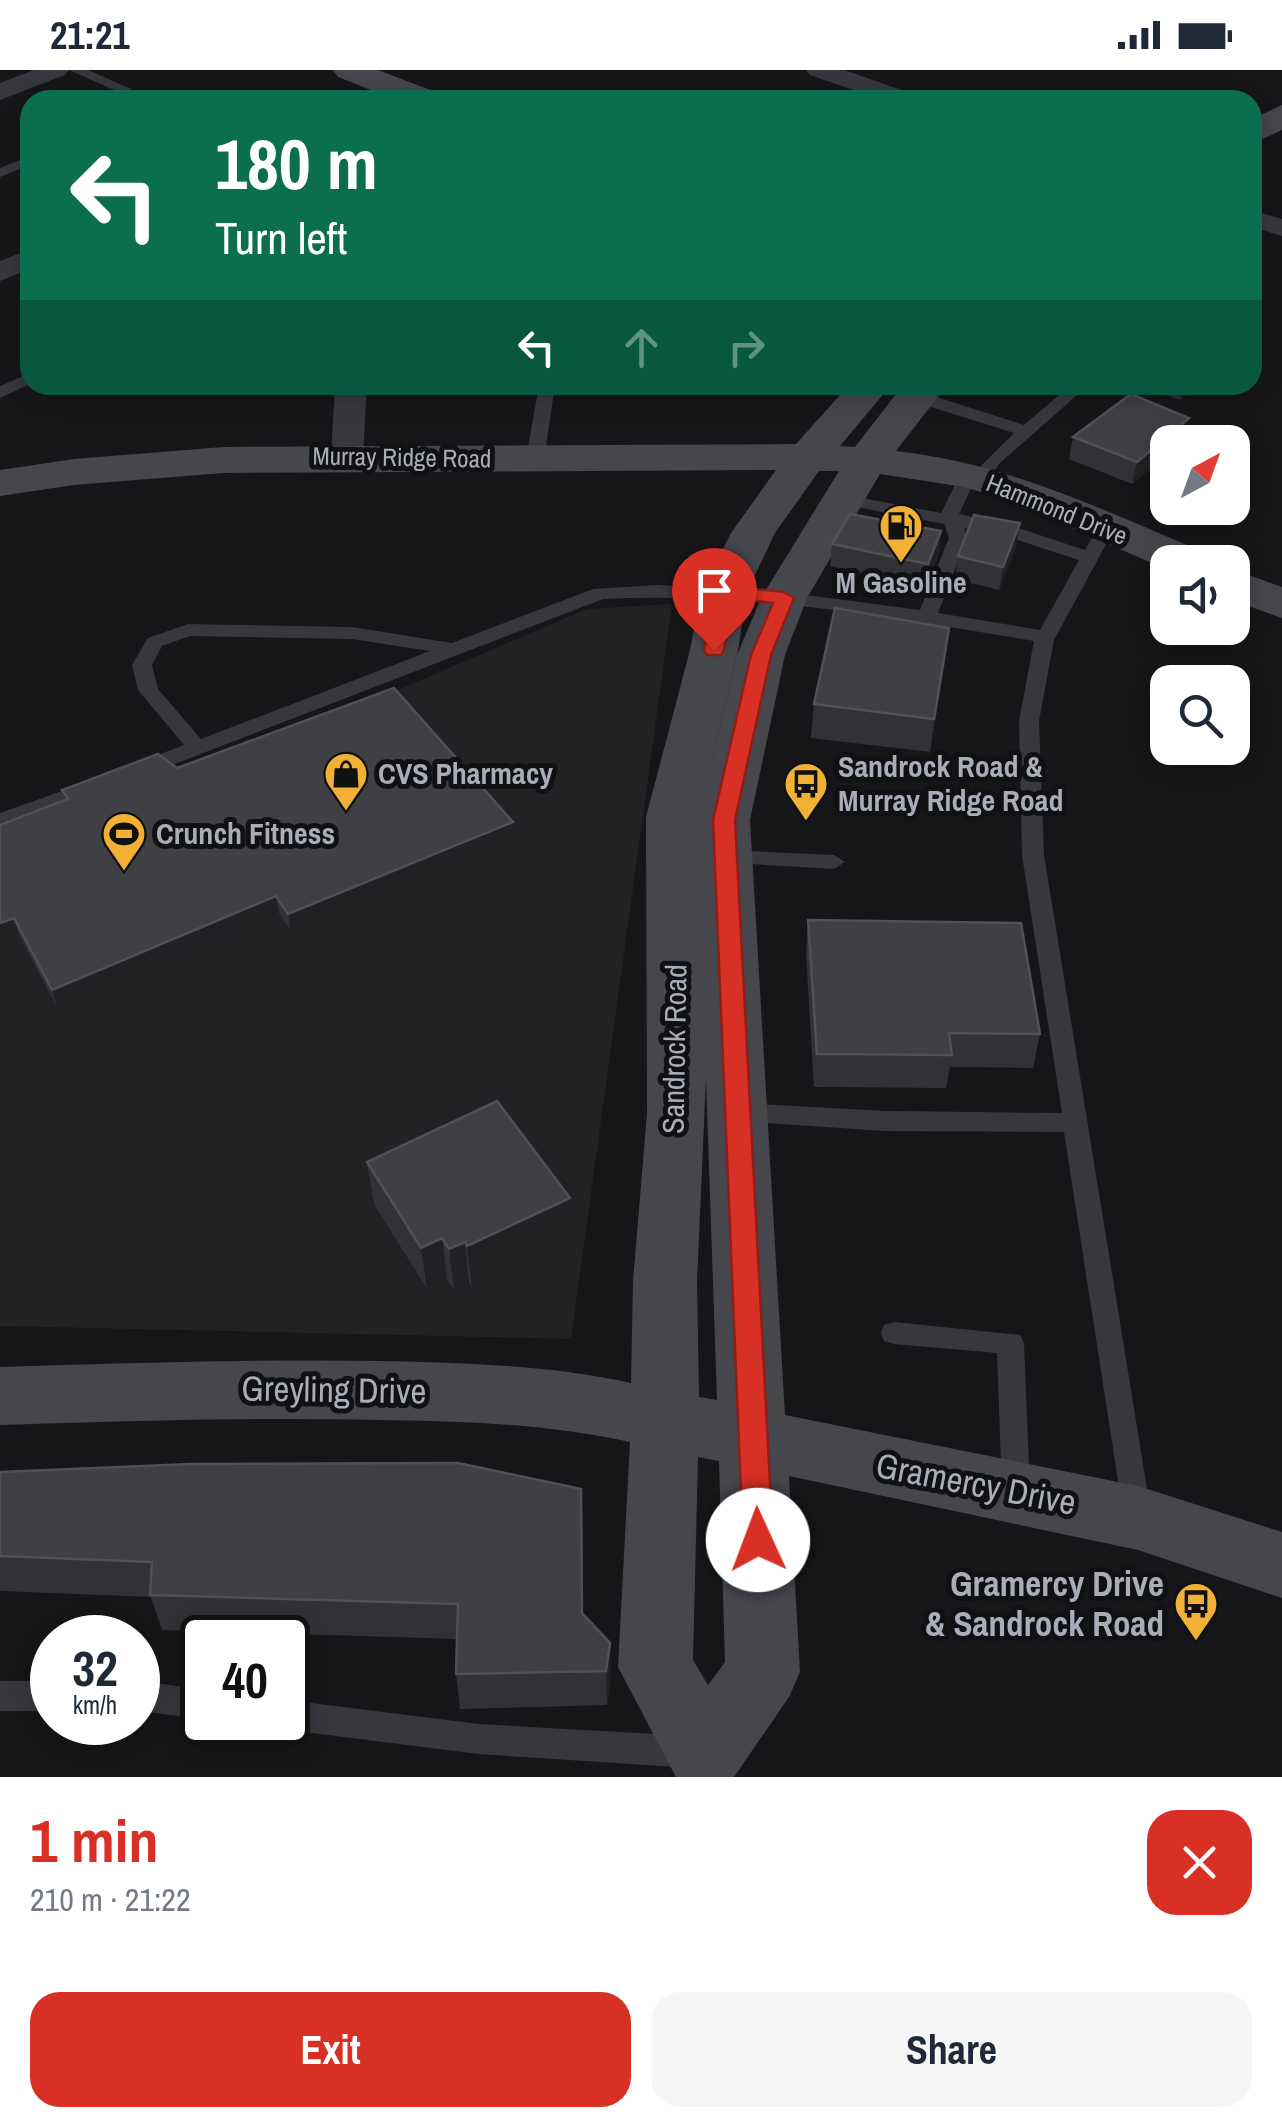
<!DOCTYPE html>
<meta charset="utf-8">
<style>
body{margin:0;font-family:"Archivo Narrow",sans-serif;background:#f6f6f7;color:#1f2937;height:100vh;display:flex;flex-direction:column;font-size:38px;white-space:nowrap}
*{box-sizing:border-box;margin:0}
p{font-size:32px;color:#747a83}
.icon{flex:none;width:55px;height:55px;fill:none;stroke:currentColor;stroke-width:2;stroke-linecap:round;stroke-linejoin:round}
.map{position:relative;height:1707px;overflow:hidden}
.sheet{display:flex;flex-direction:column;background:#fff;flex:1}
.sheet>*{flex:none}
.top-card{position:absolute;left:20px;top:20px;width:1242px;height:305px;border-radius:30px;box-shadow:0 5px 25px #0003;background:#0b6e4f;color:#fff;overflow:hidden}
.needle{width:65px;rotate:41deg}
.fabs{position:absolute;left:1150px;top:355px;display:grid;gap:20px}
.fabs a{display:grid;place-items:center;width:100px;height:100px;border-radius:20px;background:#fff;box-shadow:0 5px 25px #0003;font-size:50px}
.speed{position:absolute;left:30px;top:1545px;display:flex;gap:20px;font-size:50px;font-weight:700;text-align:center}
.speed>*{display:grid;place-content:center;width:130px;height:130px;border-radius:50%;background:#fff;box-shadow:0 5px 25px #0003;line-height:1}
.speed small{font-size:25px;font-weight:400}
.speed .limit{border:5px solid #111;border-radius:15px;background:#fff;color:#111}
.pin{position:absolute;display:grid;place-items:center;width:85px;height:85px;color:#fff;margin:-102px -42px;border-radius:50% 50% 50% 0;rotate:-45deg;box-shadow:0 0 10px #0007}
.pin .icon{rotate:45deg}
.me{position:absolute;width:110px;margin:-55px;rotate:358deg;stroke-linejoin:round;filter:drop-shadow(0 0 8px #0008)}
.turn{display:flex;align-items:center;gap:35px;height:210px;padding:0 30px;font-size:45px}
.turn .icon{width:130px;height:130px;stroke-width:2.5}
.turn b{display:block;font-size:70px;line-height:85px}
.lanes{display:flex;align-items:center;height:95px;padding:0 30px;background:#0003;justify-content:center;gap:50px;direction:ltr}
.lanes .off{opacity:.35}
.round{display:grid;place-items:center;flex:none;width:105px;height:105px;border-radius:30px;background:#f6f6f7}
.summary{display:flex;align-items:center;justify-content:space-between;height:170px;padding:0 30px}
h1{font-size:60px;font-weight:700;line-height:75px;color:#d93025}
.button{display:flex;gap:20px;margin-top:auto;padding:20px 30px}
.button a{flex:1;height:115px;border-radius:30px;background:#d93025;color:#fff;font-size:40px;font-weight:700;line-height:115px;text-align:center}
.button a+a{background:#f6f6f7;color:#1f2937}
.status{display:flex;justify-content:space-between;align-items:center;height:70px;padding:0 50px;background:#fff;direction:ltr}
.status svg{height:28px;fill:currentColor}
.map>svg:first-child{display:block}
.built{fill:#222225}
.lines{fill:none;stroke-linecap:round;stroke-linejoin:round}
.lane{fill:#37383d;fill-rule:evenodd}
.street{fill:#37383d;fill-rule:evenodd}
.secondary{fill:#45474d;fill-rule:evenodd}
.wall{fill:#323236}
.shaded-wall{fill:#212124}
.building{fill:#3f3f44;stroke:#4f5156;stroke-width:2.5}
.route{fill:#d93025;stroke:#8d1f18;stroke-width:2.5}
.labels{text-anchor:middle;stroke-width:10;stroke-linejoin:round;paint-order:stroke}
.far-street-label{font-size:25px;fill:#a8adb8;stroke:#111113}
.poi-label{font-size:30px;font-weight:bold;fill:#a8adb8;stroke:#111113;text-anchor:start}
.street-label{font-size:30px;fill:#a8adb8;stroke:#111113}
.near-street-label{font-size:35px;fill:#a8adb8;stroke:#111113}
.near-poi-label{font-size:35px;font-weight:bold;fill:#a8adb8;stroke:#111113;text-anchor:end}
</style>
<div class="status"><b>21:21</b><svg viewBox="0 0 49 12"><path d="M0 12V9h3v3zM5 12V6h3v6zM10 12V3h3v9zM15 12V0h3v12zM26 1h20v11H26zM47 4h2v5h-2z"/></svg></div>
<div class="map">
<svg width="1282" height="1707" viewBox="0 0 1282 1707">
<rect width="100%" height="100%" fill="#161618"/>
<!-- built -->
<polygon class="built" points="672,534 571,1269 0,1256 0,770 403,618 587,539"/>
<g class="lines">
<!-- lane -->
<g class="lane">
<polygon points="69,0 88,0 156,30 137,30"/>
<polygon points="30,86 30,95 0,107 0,98"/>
<polygon points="30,303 30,314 0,328 0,316"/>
<polygon points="539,315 555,315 544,389 535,394 526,389"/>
<polygon points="614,315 630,315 628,324 616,324"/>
<path d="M1063,315L1085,318L1000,393L985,412H974L959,444L1018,458L1085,480L1100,454H1112L1115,458L1054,570L1039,651L1044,785L1151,1443L1147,1452L1137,1456L1127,1452L1123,1443L1064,1062L885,1061L737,1051L728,1049L725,1042L728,1035L737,1033L885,1041L1062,1043L1022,785L1019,651L1034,571C891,547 749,522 603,529L146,705L139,707L129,700L132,695L184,675L138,620L132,595L148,568L188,554L352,557L452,573L593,519L656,515L768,520L920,540L949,468L944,454L846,435L837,430L846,425L941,443L962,401L975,402L1014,363L909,330V322H921L1024,355L1066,319ZM964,458L1008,467L1079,490L1040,560L938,543L967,468ZM190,566L352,569L430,581L201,669L158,619L152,595L162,576Z"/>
<polygon points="90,711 101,718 97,723 0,758 0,743"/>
<polygon points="724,780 834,785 845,792 834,799 716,792 713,787"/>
<polygon points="894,1252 1020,1265 1024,1273 1030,1420 1026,1429 1016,1433 1006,1429 1002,1420 997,1283 894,1274 884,1271 881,1263 884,1255"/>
<rect x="0" y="1611" width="52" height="30"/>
<polygon points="138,1611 202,1619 202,1649 138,1641"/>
<polygon points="288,1630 479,1654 692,1666 703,1671 708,1682 703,1693 692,1698 479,1684 288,1660 276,1652 288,1652"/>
</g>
<!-- street -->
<g class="street">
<polygon points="34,0 69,0 65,5 0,30 0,13"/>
<polygon points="806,0 844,0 916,25 920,30 882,30 810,5"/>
<polygon points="1252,140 1282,149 1282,166 1252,157"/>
<polygon points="30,179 30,199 0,211 0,191"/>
<polygon points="335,315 367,315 363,387 359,394 335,394 331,387"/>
</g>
<!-- secondary -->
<g class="secondary">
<polygon points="333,0 378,0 438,23 443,30 396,30 338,7"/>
<polygon points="1282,35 1282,60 1252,74 1252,49"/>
<path d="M849,315H891L840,376L855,377L903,315H947L896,381C1006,393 1102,439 1203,482L1210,492H1168V500L1007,430L964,417L880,404L807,528L785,585L750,750L785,1345L1138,1416L1282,1462V1528L1138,1480L789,1406L800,1602L789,1627L734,1707H676L618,1597L630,1372C547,1354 464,1351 380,1350C253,1347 127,1351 0,1355V1297C127,1293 254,1289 381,1291C466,1293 549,1295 631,1313L633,1211L647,1043L646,747L690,580L701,522L731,463L776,400L223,403L74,415L0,426V400L74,389L223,377L796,374ZM819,401H839L761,528L737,585L698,748L738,580L747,522L775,463ZM706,1009L717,1330L699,1327L697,1211ZM698,1387L719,1391L725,1592L708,1615L693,1590Z"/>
<polygon points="1232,499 1282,517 1282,548 1232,530"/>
</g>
</g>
<!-- wall -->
<g class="wall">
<polygon points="1140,315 1198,315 1180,330"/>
<polygon points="1073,367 1185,370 1168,372 1168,384 1132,414 1069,389"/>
<polygon points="941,461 939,484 925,517 830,496 832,474"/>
<polygon points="1016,476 999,520 955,509 958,486"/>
<polygon points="945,591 930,682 811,668 814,634"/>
<polygon points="177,698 514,769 291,861 279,843 57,937 19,865 0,872 64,730 62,720"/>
<polygon points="808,850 1040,964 1033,998 950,997 946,1018 814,1017 806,884"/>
<polygon points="367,1092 570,1128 572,1170 472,1218 469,1213 454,1220 447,1209 427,1219 374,1134"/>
<polygon points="0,1402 581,1419 583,1544 610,1573 611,1607 607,1635 460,1639 456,1604 457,1569 162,1560 151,1527 0,1521"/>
</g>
<!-- shaded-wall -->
<g class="shaded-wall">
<polygon points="1183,315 1198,315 1180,330"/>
<polygon points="1189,348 1185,370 1181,372 1168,372 1168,384 1132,414 1137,392"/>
<polygon points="1020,453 1016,476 999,520 1003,497"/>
<polygon points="941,461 939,484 925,517 928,494"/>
<polygon points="949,558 945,591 930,682 934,649"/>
<polygon points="513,752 514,769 291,861 288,844"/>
<polygon points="276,826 279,843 57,937 52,920"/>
<polygon points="14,848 19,865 0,872 0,853"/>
<polygon points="570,1128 572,1170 472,1218 467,1176"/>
<polygon points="442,1168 447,1209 427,1219 421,1178"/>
<polygon points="465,1172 469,1213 454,1220 449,1179"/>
<polygon points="581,1419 583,1456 583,1578 582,1543"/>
<polygon points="610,1573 611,1607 607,1635 606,1601"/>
</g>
<!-- building -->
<g class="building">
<polygon points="1131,324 1189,348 1137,392 1073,367"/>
<polygon points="850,444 941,461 928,494 832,474"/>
<polygon points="974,445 1020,453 1003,497 958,486"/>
<polygon points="835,538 949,558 934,649 814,634"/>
<polygon points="394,618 513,752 288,844 276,826 52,920 14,848 0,853 0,755 68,729 62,720 158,684 177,698"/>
<polygon points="808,850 1021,853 1040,964 949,963 952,985 817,984"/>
<polygon points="497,1031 570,1128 467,1176 465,1172 449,1179 442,1168 421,1178 367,1092"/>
<polygon points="458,1393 581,1419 582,1543 610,1573 606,1601 456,1604 458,1534 150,1525 152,1492 0,1486 0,1402 191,1394"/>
</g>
<!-- route -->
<polygon class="route" points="724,516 784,522 794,528 771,585 735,750 773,1470 768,1479 758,1483 748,1479 743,1470 713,750 751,585 773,533 733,528 724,580 721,585 707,585 704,580 715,522"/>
<!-- icons -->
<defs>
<symbol id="fuel-pin" viewBox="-11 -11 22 30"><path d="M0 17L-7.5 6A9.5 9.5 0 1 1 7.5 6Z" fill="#f2b134" stroke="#111113"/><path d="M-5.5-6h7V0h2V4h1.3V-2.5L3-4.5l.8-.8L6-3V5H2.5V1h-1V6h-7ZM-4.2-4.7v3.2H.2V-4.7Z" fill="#111"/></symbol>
<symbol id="shop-pin" viewBox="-11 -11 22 30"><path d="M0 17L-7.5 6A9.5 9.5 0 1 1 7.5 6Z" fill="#f2b134" stroke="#111113"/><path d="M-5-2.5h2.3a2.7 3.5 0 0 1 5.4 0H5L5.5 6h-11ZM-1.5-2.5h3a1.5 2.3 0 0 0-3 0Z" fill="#111"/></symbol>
<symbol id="bus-pin" viewBox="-11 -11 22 30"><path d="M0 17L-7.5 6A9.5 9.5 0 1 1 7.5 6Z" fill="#f2b134" stroke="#111113"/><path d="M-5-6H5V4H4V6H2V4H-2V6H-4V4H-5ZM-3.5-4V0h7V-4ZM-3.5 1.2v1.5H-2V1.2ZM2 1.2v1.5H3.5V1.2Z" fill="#111"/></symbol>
<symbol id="stadium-pin" viewBox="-11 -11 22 30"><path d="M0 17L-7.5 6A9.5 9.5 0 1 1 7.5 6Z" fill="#f2b134" stroke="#111113"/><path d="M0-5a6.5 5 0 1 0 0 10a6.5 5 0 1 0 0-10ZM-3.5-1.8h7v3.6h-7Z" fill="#111"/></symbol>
</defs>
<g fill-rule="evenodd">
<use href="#fuel-pin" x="876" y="431" width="50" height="68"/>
<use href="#shop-pin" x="321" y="679" width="50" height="68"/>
<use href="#bus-pin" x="781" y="689" width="50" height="68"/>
<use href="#stadium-pin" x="99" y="739" width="50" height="68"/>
<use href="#bus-pin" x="1171" y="1509" width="50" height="68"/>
</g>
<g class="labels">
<!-- far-street labels -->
<g class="far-street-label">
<text transform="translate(402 387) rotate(1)" y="9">Murray Ridge Road</text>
<text transform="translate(1057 439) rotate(22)" y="9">Hammond Drive</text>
</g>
<!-- poi labels -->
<g class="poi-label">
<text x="901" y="523" text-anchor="middle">M Gasoline</text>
<text x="838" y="707">Sandrock Road &amp;<tspan x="838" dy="34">Murray Ridge Road</tspan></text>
<text x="378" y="714">CVS Pharmacy</text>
<text x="156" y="774">Crunch Fitness</text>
</g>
<!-- street labels -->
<g class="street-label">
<text transform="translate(675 979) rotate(-89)" y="10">Sandrock Road</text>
</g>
<!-- near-street labels -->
<g class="near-street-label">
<text transform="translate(334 1320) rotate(1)" y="12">Greyling Drive</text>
<text transform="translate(976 1414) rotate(11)" y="12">Gramercy Drive</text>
</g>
<!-- near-poi labels -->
<g class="near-poi-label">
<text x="1164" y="1526">Gramercy Drive<tspan x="1164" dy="40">&amp; Sandrock Road</tspan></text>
</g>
</g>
</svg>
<div class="fabs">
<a><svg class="needle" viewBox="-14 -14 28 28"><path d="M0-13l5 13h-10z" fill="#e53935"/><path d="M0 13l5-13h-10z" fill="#747a83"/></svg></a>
<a><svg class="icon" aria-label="sound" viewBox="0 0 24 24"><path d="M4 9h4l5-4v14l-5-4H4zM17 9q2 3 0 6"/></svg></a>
<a><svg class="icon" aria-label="search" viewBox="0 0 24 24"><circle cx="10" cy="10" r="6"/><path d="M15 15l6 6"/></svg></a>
</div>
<div class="speed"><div>32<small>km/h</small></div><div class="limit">40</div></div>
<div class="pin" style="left:714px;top:580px;background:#d93025"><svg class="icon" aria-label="arrive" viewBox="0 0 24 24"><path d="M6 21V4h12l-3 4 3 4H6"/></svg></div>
<svg class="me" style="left:758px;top:1470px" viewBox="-20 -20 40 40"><circle r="19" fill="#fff"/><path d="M0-13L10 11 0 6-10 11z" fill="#d93025"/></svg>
<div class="top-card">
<div class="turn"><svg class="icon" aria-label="left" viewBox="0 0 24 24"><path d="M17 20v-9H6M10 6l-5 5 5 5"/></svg><div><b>180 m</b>Turn left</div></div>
<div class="lanes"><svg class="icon" aria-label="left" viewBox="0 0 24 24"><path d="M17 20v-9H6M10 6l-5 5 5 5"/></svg><svg class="icon off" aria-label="ahead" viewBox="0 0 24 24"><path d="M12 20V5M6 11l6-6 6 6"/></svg><svg class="icon off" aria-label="right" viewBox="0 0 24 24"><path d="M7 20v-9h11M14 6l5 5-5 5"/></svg></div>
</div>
</div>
<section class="sheet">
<div class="summary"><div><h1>1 min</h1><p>210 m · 21:22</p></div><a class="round" style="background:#d93025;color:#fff"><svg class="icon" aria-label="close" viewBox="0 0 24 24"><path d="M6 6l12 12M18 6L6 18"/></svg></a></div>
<div class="button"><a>Exit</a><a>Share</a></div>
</section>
